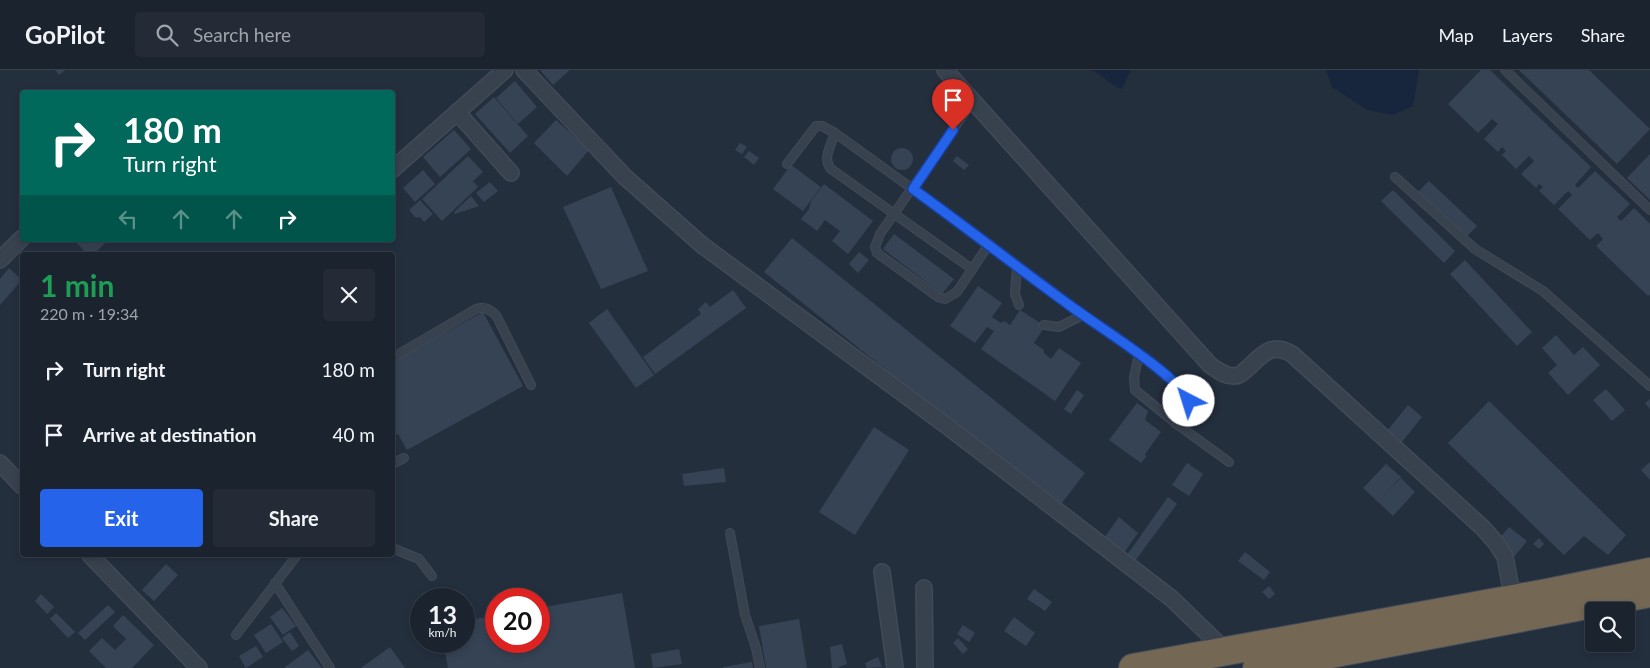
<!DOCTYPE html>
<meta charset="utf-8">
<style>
body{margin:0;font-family:Lato,sans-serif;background:#242b36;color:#f1f3f6;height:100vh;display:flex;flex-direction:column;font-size:19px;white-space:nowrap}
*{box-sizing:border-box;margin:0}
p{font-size:16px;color:#a0a4aa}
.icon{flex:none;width:28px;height:28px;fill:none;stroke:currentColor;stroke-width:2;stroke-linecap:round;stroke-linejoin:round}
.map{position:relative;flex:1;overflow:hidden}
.sheet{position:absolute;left:20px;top:182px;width:375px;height:305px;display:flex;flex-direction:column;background:#1b232e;border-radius:5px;box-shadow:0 2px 8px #0003,0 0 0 1px #39404a}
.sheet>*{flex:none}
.hud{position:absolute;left:20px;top:20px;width:375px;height:152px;border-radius:5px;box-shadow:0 2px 8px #0003,0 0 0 1px #39404a;background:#00695c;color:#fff;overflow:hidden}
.tools{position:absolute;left:1585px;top:532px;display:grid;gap:10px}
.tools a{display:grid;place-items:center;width:50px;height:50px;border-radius:5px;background:#1b232e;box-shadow:0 2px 8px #0003,0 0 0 1px #39404a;font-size:25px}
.speed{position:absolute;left:410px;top:518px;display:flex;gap:10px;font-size:25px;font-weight:700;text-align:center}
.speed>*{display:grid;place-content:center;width:65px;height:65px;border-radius:50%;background:#1b232e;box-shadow:0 2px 8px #0003,0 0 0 1px #39404a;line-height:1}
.speed small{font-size:12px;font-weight:400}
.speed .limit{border:8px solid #d22;background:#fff;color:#111}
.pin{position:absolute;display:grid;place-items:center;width:42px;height:42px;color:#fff;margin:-51px -21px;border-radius:50% 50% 50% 0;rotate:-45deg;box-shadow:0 0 5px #0007}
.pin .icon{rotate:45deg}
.me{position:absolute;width:55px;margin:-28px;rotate:320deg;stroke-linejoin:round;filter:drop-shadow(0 0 4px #0008)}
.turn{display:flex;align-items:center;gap:18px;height:105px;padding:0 20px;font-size:22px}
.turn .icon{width:65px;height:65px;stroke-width:2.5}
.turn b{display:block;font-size:35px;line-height:42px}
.lanes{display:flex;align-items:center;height:48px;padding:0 20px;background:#0003;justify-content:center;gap:25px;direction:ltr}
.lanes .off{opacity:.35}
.round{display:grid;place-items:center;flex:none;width:52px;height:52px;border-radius:5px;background:#242b36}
.head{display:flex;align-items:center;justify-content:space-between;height:85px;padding:0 20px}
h1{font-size:30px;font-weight:700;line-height:38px;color:#1e9e55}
.button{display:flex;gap:10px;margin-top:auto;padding:10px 20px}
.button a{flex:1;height:58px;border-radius:5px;background:#2563eb;color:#fff;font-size:20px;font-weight:700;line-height:58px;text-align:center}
.button a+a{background:#242b36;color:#f1f3f6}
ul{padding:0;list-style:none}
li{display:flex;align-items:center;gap:15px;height:65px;padding:0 20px}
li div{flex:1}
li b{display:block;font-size:19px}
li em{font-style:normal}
header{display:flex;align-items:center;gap:30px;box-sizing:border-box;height:70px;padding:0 25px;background:#1b232e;border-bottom:1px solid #39404a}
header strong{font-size:24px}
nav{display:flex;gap:28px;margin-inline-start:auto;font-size:18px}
.search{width:350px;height:45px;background:#242b36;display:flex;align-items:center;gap:12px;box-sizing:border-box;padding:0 18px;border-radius:5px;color:#a0a4aa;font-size:19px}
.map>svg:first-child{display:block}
.water{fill:#17263c}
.building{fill:#364354}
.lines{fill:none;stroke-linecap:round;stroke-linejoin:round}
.lane-casing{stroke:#414a57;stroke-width:10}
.street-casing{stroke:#414a57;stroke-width:18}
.highway-casing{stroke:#434c59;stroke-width:30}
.lane{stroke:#38414e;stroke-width:8}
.street{stroke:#38414e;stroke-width:15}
.highway{stroke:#746855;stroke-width:28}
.route-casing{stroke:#184099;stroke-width:12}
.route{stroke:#2563eb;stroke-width:9}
</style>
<header>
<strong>GoPilot</strong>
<div class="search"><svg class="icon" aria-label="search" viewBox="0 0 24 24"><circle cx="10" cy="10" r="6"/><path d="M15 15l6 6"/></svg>Search here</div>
<nav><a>Map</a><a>Layers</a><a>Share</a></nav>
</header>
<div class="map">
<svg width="1650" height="598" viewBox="0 0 1650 598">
<rect width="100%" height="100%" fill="#242f3e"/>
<!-- water -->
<g class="water">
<path d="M1090,0H1131L1122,19C1110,16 1103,4 1090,0Z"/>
<polygon points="1326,0 1419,0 1413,36 1393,45 1367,40 1332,17"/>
</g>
<!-- building -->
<g class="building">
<polygon points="55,0 65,0 59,5"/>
<polygon points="540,0 570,0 553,15"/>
<polygon points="1481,0 1490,0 1591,97 1575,115 1578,118 1595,101 1630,134 1617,147 1621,151 1634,138 1650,154 1650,224 1648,226 1596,176 1603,169 1598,163 1590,170 1558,139 1572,125 1568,121 1554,135 1539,121 1543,117 1539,114 1536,118 1521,104 1534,91 1529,86 1516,99 1502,85 1506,81 1502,77 1498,82 1484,69 1498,54 1492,49 1478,63 1448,34"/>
<polygon points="1519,0 1589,0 1650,59 1617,94"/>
<polygon points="515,11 537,37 518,54 496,28"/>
<polygon points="494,27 528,66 510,83 475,44"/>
<polygon points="556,50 589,80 567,106 534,73"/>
<polygon points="454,60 471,79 440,107 423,87"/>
<polygon points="740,73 747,77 742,84 735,80"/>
<circle cx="902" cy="89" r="11"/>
<polygon points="749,81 759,88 754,95 744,87"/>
<polygon points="1650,84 1650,130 1627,108"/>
<polygon points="468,86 483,102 473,111 478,117 442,151 422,129"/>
<polygon points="957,86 969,95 964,100 953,91"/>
<polygon points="791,95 821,117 803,141 773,119"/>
<polygon points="423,100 435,114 415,132 403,118"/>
<polygon points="1429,111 1477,156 1466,167 1418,122"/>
<polygon points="490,112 498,121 484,132 476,123"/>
<polygon points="824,114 873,151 848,184 832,171 840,161 825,150 817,161 801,149 809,139 811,131"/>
<polygon points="611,117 648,201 601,219 563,137"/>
<polygon points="1393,120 1455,181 1444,193 1381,131"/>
<polygon points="471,126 479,136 455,144 454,142"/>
<polygon points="420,130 433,144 424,152 420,147 416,148 409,140"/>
<polygon points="894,164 954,209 942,224 883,179"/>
<polygon points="792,168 1085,403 1058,438 764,202"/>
<polygon points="74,170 108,170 93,185 88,185"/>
<polygon points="859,182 869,190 858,203 849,194"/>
<polygon points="1465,190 1532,262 1517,276 1450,204"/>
<polygon points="9,198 22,210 0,235 0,209"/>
<polygon points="978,216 1002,233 992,247 1001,253 1004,251 1010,255 1020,240 1045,256 1034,273 1044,280 1044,283 1051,289 1059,278 1081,293 1055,331 981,279 994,261 987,257 975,273 950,256"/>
<polygon points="733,220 746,238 655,304 643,287 701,244 698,239 706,232 710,237"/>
<polygon points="607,239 654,305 636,318 589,253"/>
<polygon points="483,242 523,316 407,380 398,364 394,366 392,365 392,292"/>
<polygon points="1556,265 1574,285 1583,277 1600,295 1568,325 1548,303 1557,295 1542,278"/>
<polygon points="1606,319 1625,340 1612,351 1593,330"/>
<polygon points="1077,320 1084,325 1071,344 1064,339"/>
<polygon points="1650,329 1650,339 1645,333"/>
<polygon points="1489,331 1626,465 1608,485 1584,466 1564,485 1448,373"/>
<polygon points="1137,333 1148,341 1145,350 1161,362 1145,384 1146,387 1141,393 1109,370"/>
<polygon points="1408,335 1422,347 1401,373 1387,361"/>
<polygon points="874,357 909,380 855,465 819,442"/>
<polygon points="1650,392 1650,410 1641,400"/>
<polygon points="1187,393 1203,404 1189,426 1172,415"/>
<polygon points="1386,394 1401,407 1382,427 1401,408 1415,422 1393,446 1363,418"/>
<polygon points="724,398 726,412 684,416 682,404"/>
<polygon points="1168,427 1177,434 1135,491 1127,485"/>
<polygon points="1119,447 1138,463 1121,487 1102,471"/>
<polygon points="1509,457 1527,471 1514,487 1496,472"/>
<polygon points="1539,468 1544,474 1539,479 1533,474"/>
<polygon points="1245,482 1270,502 1264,510 1238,491"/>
<polygon points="166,494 178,505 154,531 142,520"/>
<polygon points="1269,516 1275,524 1269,529 1262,522"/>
<polygon points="1034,519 1052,532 1045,541 1027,529"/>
<polygon points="622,523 635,598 448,598 443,571 464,571 464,551 496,545 496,571 539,571 539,538"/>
<polygon points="41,524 54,537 47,544 35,531"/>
<polygon points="108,535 115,542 85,570 78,563"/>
<polygon points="282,538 296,556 283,565 270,547"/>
<polygon points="56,543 75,562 68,568 50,549"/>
<polygon points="123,545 154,575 132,598 106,598 89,581 102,568 115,580 126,569 113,556"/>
<polygon points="1014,547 1035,563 1026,576 1004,561"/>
<polygon points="799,549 807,598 766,598 759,556"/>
<polygon points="271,554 283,572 266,583 254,565"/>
<polygon points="963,555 975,563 969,572 957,564"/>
<polygon points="290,562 299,576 292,581 282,568"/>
<polygon points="958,568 968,579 963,584 953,573"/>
<polygon points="842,574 847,594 838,597 840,598 832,598 830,577"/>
<polygon points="256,576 263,587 246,598 239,586"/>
<polygon points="390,577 405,598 361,598"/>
<polygon points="679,579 682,594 653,598 651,584"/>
<polygon points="308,580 322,598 284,598"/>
<polygon points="878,587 882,597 867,598 865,593"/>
<polygon points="752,592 753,598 723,598 723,597"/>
</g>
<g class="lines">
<defs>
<g id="lane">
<polyline points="1505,0 1650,140"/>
<polyline points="973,31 880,164 875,177 877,183 938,227 945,229 957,222 989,174"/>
<path d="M835,63C831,75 822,89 831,99L972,199"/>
<polyline points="787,94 816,56 822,56 835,63 989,174 1083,245 1150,291 1184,323 1189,331 1189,336 1178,355"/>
<polyline points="1395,107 1475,179 1543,221 1650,316"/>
<polyline points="1017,196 1015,224 1019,235"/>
<polyline points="1044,255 1059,257 1083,245"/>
<polyline points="1139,284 1134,307 1135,320 1178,355 1229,392"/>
<path d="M392,288L476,239C485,236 490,240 496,245L531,315"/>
<polyline points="392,394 404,388"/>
<polyline points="730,463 745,545 756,578 760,598"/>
<polyline points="392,478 419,489 432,506"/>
<polyline points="275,513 330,598"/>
<polyline points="236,565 297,485"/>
</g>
<g id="street">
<polyline points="524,0 625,107 702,175 947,356 1171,528 1225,580"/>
<path d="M945,0L1210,295C1217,300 1228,309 1239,305C1242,304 1245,300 1248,298C1263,284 1271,272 1292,284L1483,458L1497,474L1505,487L1513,529"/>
<polyline points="457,42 511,103"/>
<polyline points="392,100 505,0"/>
<polyline points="0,190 22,168"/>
<polyline points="0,393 22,416"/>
<polyline points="90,485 199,598"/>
<polyline points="882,502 895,598"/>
<polyline points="924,518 925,598"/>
</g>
<g id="highway">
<polyline points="1133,598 1547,523 1650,502"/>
<polyline points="1257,598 1650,523"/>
</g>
</defs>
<!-- lane casing -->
<use href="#lane" class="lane-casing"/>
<!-- street casing -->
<use href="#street" class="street-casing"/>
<!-- highway casing -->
<use href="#highway" class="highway-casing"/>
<!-- lane -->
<use href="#lane" class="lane"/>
<!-- street -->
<use href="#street" class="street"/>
<!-- highway -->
<use href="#highway" class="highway"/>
</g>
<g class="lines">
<defs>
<path id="route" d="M953,60L913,119C966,157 1018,198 1072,237C1096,255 1180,307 1189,331"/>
</defs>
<!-- route casing -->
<use href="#route" class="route-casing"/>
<!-- route -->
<use href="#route" class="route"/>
</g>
</svg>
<div class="tools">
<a><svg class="icon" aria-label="search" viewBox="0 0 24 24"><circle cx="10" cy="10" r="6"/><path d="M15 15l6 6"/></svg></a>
</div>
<div class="speed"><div>13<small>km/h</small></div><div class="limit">20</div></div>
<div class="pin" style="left:953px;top:60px;background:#d93025"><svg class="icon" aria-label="arrive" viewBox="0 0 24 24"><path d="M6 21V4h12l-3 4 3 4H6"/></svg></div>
<svg class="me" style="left:1189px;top:331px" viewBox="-20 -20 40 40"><circle r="19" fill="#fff"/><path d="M0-13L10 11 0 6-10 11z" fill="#2563eb"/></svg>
<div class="hud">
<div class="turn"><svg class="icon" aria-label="right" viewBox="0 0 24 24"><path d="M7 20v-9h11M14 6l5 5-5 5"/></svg><div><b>180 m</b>Turn right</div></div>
<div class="lanes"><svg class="icon off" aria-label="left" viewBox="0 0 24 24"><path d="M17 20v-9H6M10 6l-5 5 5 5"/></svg><svg class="icon off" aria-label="ahead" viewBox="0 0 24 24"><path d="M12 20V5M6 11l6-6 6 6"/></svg><svg class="icon off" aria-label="ahead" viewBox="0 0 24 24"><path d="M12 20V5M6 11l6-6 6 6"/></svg><svg class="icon" aria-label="right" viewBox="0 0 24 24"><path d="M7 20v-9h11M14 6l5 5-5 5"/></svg></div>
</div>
<section class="sheet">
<div class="head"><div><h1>1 min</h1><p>220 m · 19:34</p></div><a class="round"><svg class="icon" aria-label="close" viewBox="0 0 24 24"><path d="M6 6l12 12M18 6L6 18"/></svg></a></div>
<ul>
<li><svg class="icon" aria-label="right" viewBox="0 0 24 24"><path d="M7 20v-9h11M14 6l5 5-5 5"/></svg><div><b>Turn right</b></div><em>180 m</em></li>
<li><svg class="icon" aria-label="arrive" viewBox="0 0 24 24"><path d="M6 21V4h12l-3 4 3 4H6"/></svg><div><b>Arrive at destination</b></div><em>40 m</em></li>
</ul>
<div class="button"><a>Exit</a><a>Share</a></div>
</section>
</div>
